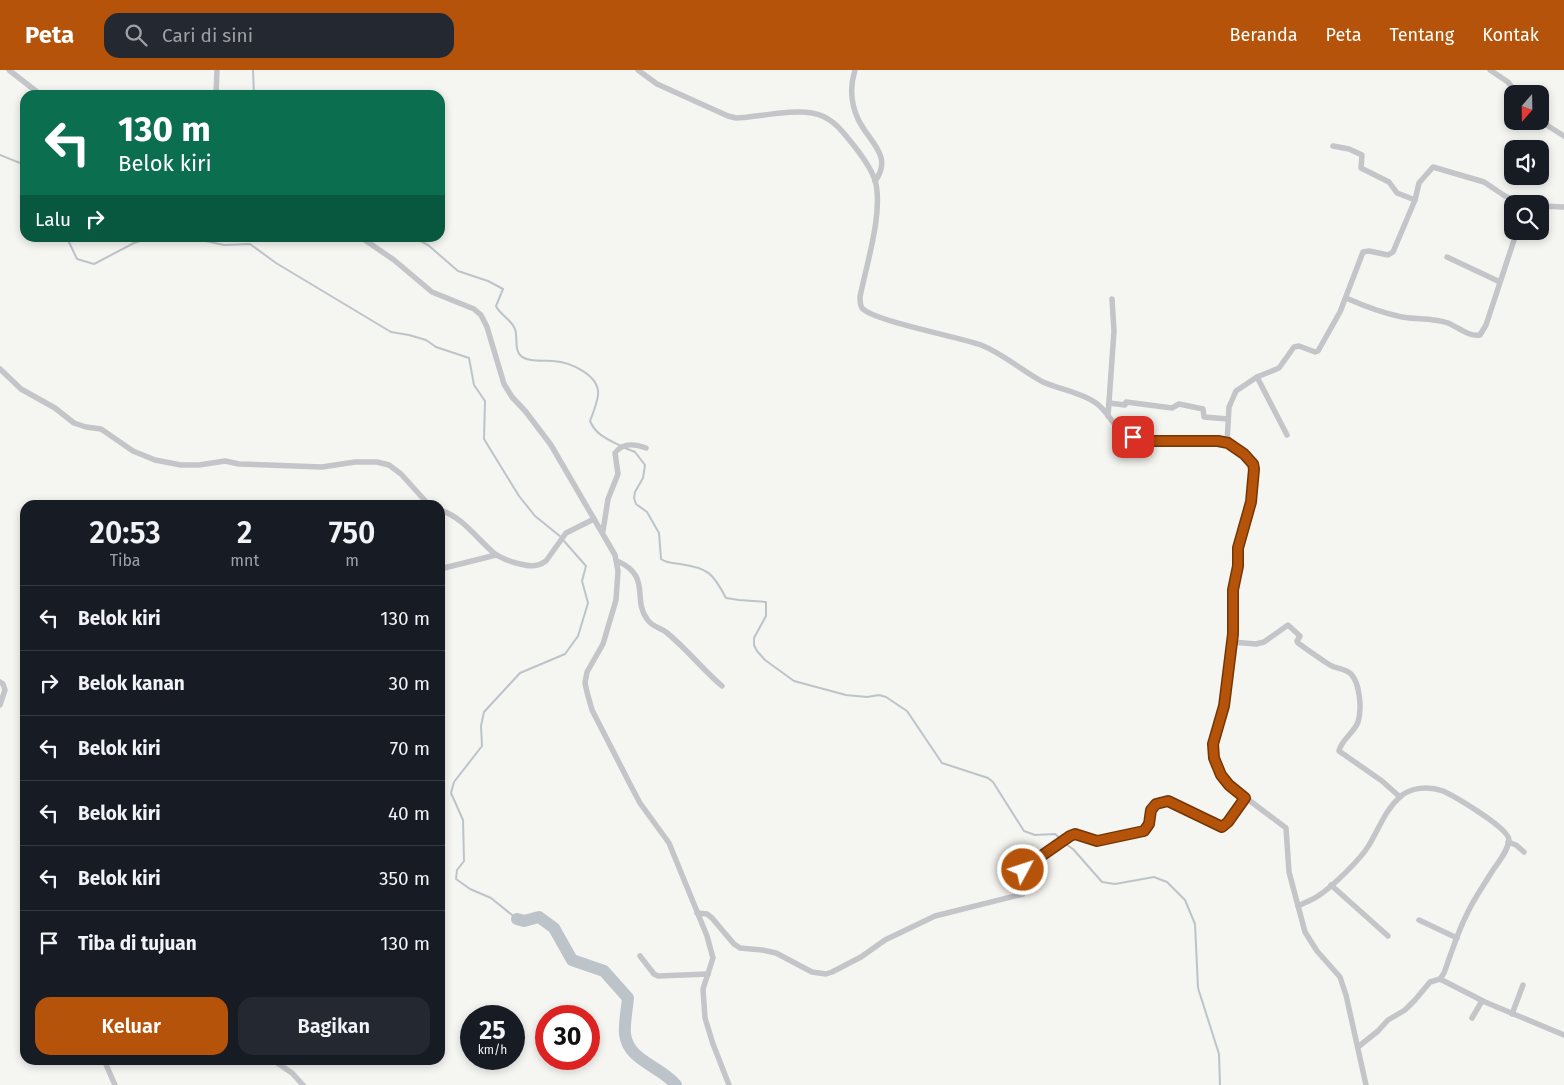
<!DOCTYPE html>
<html lang="id">
<style>
body{margin:0;font-family:"Fira Sans",sans-serif;background:#242831;color:#f1f3f6;height:100vh;display:flex;flex-direction:column;font-size:19px;white-space:nowrap}
*{box-sizing:border-box;margin:0}
p{font-size:16px;color:#9ea1a6}
.icon{flex:none;width:28px;height:28px;fill:none;stroke:currentColor;stroke-width:2;stroke-linecap:round;stroke-linejoin:round}
.map{position:relative;flex:1;overflow:hidden}
.details{position:absolute;left:20px;top:430px;width:425px;height:565px;display:flex;flex-direction:column;background:#171b24;border-radius:15px;box-shadow:0 2px 8px #0003}
.details>*{flex:none}
.banner{position:absolute;left:20px;top:20px;width:425px;height:152px;border-radius:15px;box-shadow:0 2px 8px #0003;background:#0b6e4f;color:#fff;overflow:hidden}
.needle{width:32px;rotate:200deg}
.controls{position:absolute;left:1504px;top:15px;display:grid;gap:10px}
.controls a{display:grid;place-items:center;width:45px;height:45px;border-radius:10px;background:#171b24;box-shadow:0 2px 8px #0003;font-size:25px}
.speed{position:absolute;left:460px;top:935px;display:flex;gap:10px;font-size:25px;font-weight:700;text-align:center}
.speed>*{display:grid;place-content:center;width:65px;height:65px;border-radius:50%;background:#171b24;box-shadow:0 2px 8px #0003;line-height:1}
.speed small{font-size:12px;font-weight:400}
.speed .limit{border:8px solid #d22;background:#fff;color:#111}
.pin{position:absolute;display:grid;place-items:center;width:42px;height:42px;color:#fff;margin:-21px;border-radius:10px;box-shadow:0 2px 8px #0006}
.me{position:absolute;width:55px;margin:-28px;rotate:50deg;stroke-linejoin:round;filter:drop-shadow(0 0 4px #0008)}
.turn{display:flex;align-items:center;gap:18px;height:105px;padding:0 15px;font-size:22px}
.turn .icon{width:65px;height:65px;stroke-width:2.5}
.turn b{display:block;font-size:35px;line-height:42px}
.then{display:flex;align-items:center;height:48px;padding:0 15px;background:#0003;gap:10px;font-size:19px}
.eta{display:flex;justify-content:space-evenly;align-items:center;height:85px;text-align:center}
.eta b{font-size:30px;font-weight:600;line-height:35px}
.cta{display:flex;gap:10px;margin-top:auto;padding:10px 15px}
.cta a{flex:1;height:58px;border-radius:15px;background:#b45309;color:#fff;font-size:20px;font-weight:600;line-height:58px;text-align:center}
.cta a+a{background:#242831;color:#f1f3f6}
ul{padding:0;list-style:none}
li{display:flex;align-items:center;gap:15px;height:65px;padding:0 15px;border-top:1px solid #363941}
li div{flex:1}
li b{display:block;font-size:19px}
li em{font-style:normal}
header{display:flex;align-items:center;gap:30px;box-sizing:border-box;height:70px;padding:0 25px;background:#b45309;color:#fff}
header strong{font-size:24px}
nav{display:flex;gap:28px;margin-inline-start:auto;font-size:18px}
.search{width:350px;height:45px;background:#242831;display:flex;align-items:center;gap:12px;box-sizing:border-box;padding:0 18px;border-radius:15px;color:#9ea1a6;font-size:19px}
.map>svg:first-child{display:block}
.lines{fill:none;stroke-linecap:round;stroke-linejoin:round}
.stream{stroke:#bdc4c9;stroke-width:2}
.river{stroke:#bdc4c9;stroke-width:12}
.street{stroke:#c3c5c9;stroke-width:5.5}
.route-casing{stroke:#753606;stroke-width:12}
.route{stroke:#b45309;stroke-width:9}
</style>
<header>
<strong>Peta</strong>
<div class="search"><svg class="icon" aria-label="search" viewBox="0 0 24 24"><circle cx="10" cy="10" r="6"/><path d="M15 15l6 6"/></svg>Cari di sini</div>
<nav><a>Beranda</a><a>Peta</a><a>Tentang</a><a>Kontak</a></nav>
</header>
<div class="map">
<svg width="1564" height="1015" viewBox="0 0 1564 1015">
<rect width="100%" height="100%" fill="#f5f5f2"/>
<g class="lines">
<!-- stream -->
<g class="stream">
<polyline points="253,0 254,25"/>
<polyline points="0,85 25,95"/>
<polyline points="64,168 68,170 77,189 94,194 134,173 149,168"/>
<polyline points="192,168 224,175 250,174 276,193 391,262 409,265 426,270 436,277 469,288 474,315 485,331 484,369 519,426 535,446 561,467"/>
<path d="M415,168L428,175L458,201L488,211L503,219L496,236C500,245 511,249 515,259C518,267 514,279 520,285C528,293 543,290 553,291C570,292 600,305 598,325C597,334 593,343 590,351C596,365 607,369 621,376"/>
<path d="M625,378L635,382L645,395L643,408L635,422L634,428L636,434L647,442L659,463L661,489C666,493 673,493 680,494C708,498 713,503 726,528L739,530L766,532V546L754,568V575L757,581L765,590L794,611L805,614L846,625L867,627L879,625L886,627L907,641L942,693L988,708L993,712L1024,761L1035,765L1055,764L1061,769"/>
<polyline points="1064,773 1073,779 1102,812 1115,814 1154,807 1167,812 1185,830 1195,854 1198,918 1219,984 1220,1015"/>
<polyline points="517,849 491,828 470,819 456,809 457,800 464,791 463,750 451,723 454,712 482,676 481,656 484,642 520,603 565,584 578,566 588,533 582,511 586,496 564,471"/>
</g>
<!-- river -->
<path class="river" d="M517,849L524,851L539,847L554,858L572,890L604,901L628,928C627,940 624,952 625,964C628,991 661,996 676,1015"/>
<!-- street -->
<g class="street">
<polyline points="9,0 41,25"/>
<path d="M638,0L657,14L728,46L736,48C758,47 792,39 812,43C830,46 840,58 851,72C860,83 870,96 875,110C884,141 866,196 860,227C860,231 860,235 862,238C873,251 960,267 981,275C1004,284 1022,301 1043,312C1061,320 1080,322 1096,333C1109,342 1113,358 1128,365C1147,375 1195,372 1218,371L1227,373L1250,389L1253,393L1254,408L1251,432L1238,479V496L1233,520V564L1223,643L1213,675L1214,688L1221,705L1229,715L1286,758L1289,802L1305,862L1317,881L1340,907L1346,925L1366,1015"/>
<path d="M855,0C850,16 851,34 858,49C868,71 894,86 875,111"/>
<polyline points="1490,0 1508,12 1517,24"/>
<polyline points="216,25 217,0"/>
<polyline points="1540,51 1564,66"/>
<polyline points="1333,76 1349,79 1362,85 1361,98 1389,112 1397,123 1415,130"/>
<polyline points="1540,136 1564,137"/>
<polyline points="362,168 394,190 432,222 474,239 481,245 487,257 504,314 512,327 526,342 551,375 615,485 618,501 616,530 603,574 587,602 585,613 587,622 592,640 632,718 640,733 669,773 707,866 713,888 703,919 705,948 713,974 729,1015"/>
<polyline points="1447,187 1500,212"/>
<path d="M1346,228C1364,236 1382,243 1402,247C1418,250 1430,247 1448,253C1458,257 1468,267 1480,265L1486,255L1517,161"/>
<polyline points="0,299 21,319 55,338 74,353 86,357 101,359 133,381 155,390 181,395 199,395 225,391 239,394 322,397 355,392 377,392 389,395 401,404 429,435"/>
<polyline points="1257,307 1287,365"/>
<polyline points="1109,333 1125,335 1126,332 1172,338 1179,334 1203,339 1204,347 1228,349"/>
<polyline points="1108,346 1114,261 1112,229"/>
<polyline points="1227,373 1229,337 1236,321 1257,307 1279,298 1294,277 1299,276 1315,282 1318,281 1340,242 1363,182 1369,181 1388,185 1393,182 1415,130 1419,113 1433,97 1484,112 1505,126 1525,134"/>
<path d="M440,440C463,447 477,469 495,484C501,488 509,491 516,493C528,496 536,498 546,491L566,463L594,449"/>
<path d="M603,461L608,429L618,404L615,383C623,372 635,374 646,378"/>
<path d="M617,491C652,506 632,529 647,549C651,556 660,558 666,562C686,578 702,599 722,616"/>
<polyline points="444,498 496,485"/>
<path d="M1232,572L1256,574L1264,572L1288,555L1300,566L1297,571L1298,573C1308,580 1319,588 1330,595C1336,599 1345,598 1351,604C1360,613 1362,640 1358,652C1354,663 1341,670 1339,681L1382,711L1400,727"/>
<polyline points="0,612 3,614 5,620 0,635"/>
<polyline points="1508,772 1516,775 1524,782"/>
<polyline points="1331,815 1388,866"/>
<path d="M1298,836C1304,833 1312,830 1318,826C1332,817 1361,789 1369,775C1379,759 1385,740 1400,727C1410,717 1429,716 1443,721C1454,726 1509,758 1509,770C1508,781 1499,791 1493,800C1484,815 1473,830 1466,846C1457,864 1451,884 1444,903L1440,909L1485,932L1564,965"/>
<path d="M697,843L707,844L712,848L734,874L740,878L762,880L776,883L812,902L826,904L832,902L861,887L885,870L935,846L1023,824L1026,819L1023,801L1024,798L1070,766C1079,763 1085,770 1093,771C1103,772 1142,763 1148,757L1151,740L1159,733L1168,731L1211,753L1223,757L1245,728"/>
<polyline points="1419,850 1457,868"/>
<polyline points="640,886 654,904 658,906 708,904"/>
<polyline points="1512,944 1523,915"/>
<polyline points="1472,948 1482,931"/>
<polyline points="1358,977 1378,961 1388,950 1405,940 1415,930 1430,912 1440,909"/>
<polyline points="104,990 115,1015"/>
<polyline points="273,990 292,1003 303,1015"/>
</g>
</g>
<g class="lines">
<defs>
<polyline id="route" points="1023,800 1024,798 1070,766 1075,764 1097,771 1144,761 1149,754 1151,740 1156,734 1168,731 1222,757 1228,752 1245,728 1229,715 1221,705 1214,688 1213,674 1224,636 1233,564 1233,520 1238,496 1238,478 1251,432 1254,399 1253,394 1244,384 1228,373 1218,371 1152,371 1133,367"/>
</defs>
<!-- route casing -->
<use href="#route" class="route-casing"/>
<!-- route -->
<use href="#route" class="route"/>
</g>
</svg>
<div class="controls">
<a><svg class="needle" viewBox="-14 -14 28 28"><path d="M0-13l5 13h-10z" fill="#e53935"/><path d="M0 13l5-13h-10z" fill="#9ea1a6"/></svg></a>
<a><svg class="icon" aria-label="sound" viewBox="0 0 24 24"><path d="M4 9h4l5-4v14l-5-4H4zM17 9q2 3 0 6"/></svg></a>
<a><svg class="icon" aria-label="search" viewBox="0 0 24 24"><circle cx="10" cy="10" r="6"/><path d="M15 15l6 6"/></svg></a>
</div>
<div class="speed"><div>25<small>km/h</small></div><div class="limit">30</div></div>
<div class="pin" style="left:1133px;top:367px;background:#d93025"><svg class="icon" aria-label="arrive" viewBox="0 0 24 24"><path d="M6 21V4h12l-3 4 3 4H6"/></svg></div>
<svg class="me" style="left:1023px;top:800px" viewBox="-20 -20 40 40"><circle r="17" fill="#b45309" stroke="#fff" stroke-width="3"/><path d="M0-11L8 9 0 5-8 9z" fill="#fff"/></svg>
<div class="banner">
<div class="turn"><svg class="icon" aria-label="left" viewBox="0 0 24 24"><path d="M17 20v-9H6M10 6l-5 5 5 5"/></svg><div><b>130 m</b>Belok kiri</div></div>
<div class="then">Lalu<svg class="icon" aria-label="right" viewBox="0 0 24 24"><path d="M7 20v-9h11M14 6l5 5-5 5"/></svg></div>
</div>
<section class="details">
<div class="eta">
<div><b>20:53</b><p>Tiba</p></div>
<div><b>2</b><p>mnt</p></div>
<div><b>750</b><p>m</p></div>
</div>
<ul>
<li><svg class="icon" aria-label="left" viewBox="0 0 24 24"><path d="M17 20v-9H6M10 6l-5 5 5 5"/></svg><div><b>Belok kiri</b></div><em>130 m</em></li>
<li><svg class="icon" aria-label="right" viewBox="0 0 24 24"><path d="M7 20v-9h11M14 6l5 5-5 5"/></svg><div><b>Belok kanan</b></div><em>30 m</em></li>
<li><svg class="icon" aria-label="left" viewBox="0 0 24 24"><path d="M17 20v-9H6M10 6l-5 5 5 5"/></svg><div><b>Belok kiri</b></div><em>70 m</em></li>
<li><svg class="icon" aria-label="left" viewBox="0 0 24 24"><path d="M17 20v-9H6M10 6l-5 5 5 5"/></svg><div><b>Belok kiri</b></div><em>40 m</em></li>
<li><svg class="icon" aria-label="left" viewBox="0 0 24 24"><path d="M17 20v-9H6M10 6l-5 5 5 5"/></svg><div><b>Belok kiri</b></div><em>350 m</em></li>
<li><svg class="icon" aria-label="arrive" viewBox="0 0 24 24"><path d="M6 21V4h12l-3 4 3 4H6"/></svg><div><b>Tiba di tujuan</b></div><em>130 m</em></li>
</ul>
<div class="cta"><a>Keluar</a><a>Bagikan</a></div>
</section>
</div>
